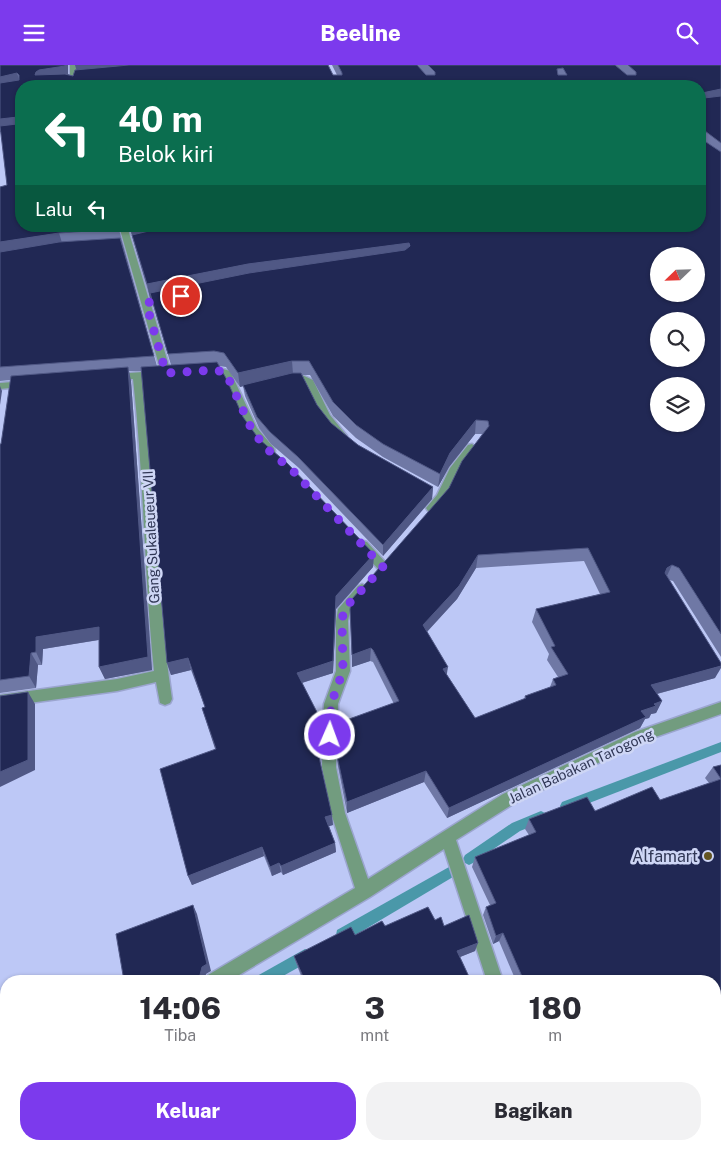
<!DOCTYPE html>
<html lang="id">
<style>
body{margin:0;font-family:"Public Sans",sans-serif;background:#f2f2f3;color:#2b2b33;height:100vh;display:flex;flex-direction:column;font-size:19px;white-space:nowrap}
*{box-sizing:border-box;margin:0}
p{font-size:16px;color:#7c7c81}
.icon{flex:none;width:28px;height:28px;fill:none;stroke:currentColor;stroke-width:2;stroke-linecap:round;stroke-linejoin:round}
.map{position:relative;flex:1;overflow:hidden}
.drawer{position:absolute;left:0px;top:910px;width:721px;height:175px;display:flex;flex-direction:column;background:#fff;border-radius:20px 20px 0 0;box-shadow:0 1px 4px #0004}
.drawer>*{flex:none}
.hud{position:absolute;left:15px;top:15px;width:691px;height:152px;border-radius:20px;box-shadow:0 1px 4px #0004;background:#0b6e4f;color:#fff;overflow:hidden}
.needle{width:32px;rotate:247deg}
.tools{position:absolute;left:650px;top:182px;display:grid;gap:10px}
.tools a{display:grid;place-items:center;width:55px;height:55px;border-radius:50%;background:#fff;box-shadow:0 1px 4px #0004;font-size:25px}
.pin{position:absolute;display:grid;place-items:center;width:42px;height:42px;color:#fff;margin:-21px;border:2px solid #fff;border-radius:50%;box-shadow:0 1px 5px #0007}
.me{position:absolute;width:55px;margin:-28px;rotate:2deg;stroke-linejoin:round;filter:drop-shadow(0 0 4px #0008)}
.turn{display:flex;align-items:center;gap:18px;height:105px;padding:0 20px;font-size:22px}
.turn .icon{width:65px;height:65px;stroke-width:2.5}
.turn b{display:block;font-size:35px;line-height:42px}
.then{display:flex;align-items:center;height:48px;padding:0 20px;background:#0003;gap:10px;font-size:19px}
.eta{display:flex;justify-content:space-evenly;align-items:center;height:85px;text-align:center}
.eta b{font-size:30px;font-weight:800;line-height:35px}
.button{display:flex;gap:10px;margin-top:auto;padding:10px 20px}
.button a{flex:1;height:58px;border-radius:20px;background:#7c3aed;color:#fff;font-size:20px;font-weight:800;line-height:58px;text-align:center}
.button a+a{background:#f2f2f3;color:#2b2b33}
header{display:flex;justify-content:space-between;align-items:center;height:65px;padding:0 20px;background:#7c3aed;color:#fff;font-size:22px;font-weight:800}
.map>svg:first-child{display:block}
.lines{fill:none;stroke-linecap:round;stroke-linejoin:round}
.stream{fill:#4a98a9;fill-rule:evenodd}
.minor-casing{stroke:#9ba5cf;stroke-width:3}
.minor{fill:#729c7f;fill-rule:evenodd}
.wall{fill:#6f78a5;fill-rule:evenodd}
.shaded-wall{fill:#505885}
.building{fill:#212854;stroke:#505885;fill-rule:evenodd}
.route{stroke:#7c3aed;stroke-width:9;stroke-dasharray:0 16.2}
.poi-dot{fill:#635522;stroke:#ced6f5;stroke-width:2}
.labels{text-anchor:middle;stroke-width:5;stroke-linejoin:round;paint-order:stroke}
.street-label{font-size:14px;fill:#303755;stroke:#ced6f5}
.near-poi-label{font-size:16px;fill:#303755;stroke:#ced6f5;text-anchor:end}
</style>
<header><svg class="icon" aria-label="menu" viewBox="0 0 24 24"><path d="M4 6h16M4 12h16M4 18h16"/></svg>Beeline<svg class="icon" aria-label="search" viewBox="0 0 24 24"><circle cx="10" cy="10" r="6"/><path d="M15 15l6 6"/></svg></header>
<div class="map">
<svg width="721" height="1085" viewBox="0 0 721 1085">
<rect width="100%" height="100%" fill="#bdc8f6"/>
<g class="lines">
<!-- stream -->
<g class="stream">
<polygon points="721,677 721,687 566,747 562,745 560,741 562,737"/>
<polygon points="541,746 545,748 547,752 545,756 520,766 473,798 469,800 465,798 463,794 465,790 512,758"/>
<polygon points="449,802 453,804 455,808 453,812 347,875 342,876 337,875 336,870 337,865"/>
<polygon points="305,884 310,886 312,891 310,896 274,916 255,916 257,911"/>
</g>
<defs>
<g id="minor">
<rect x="70" y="0" width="6" height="21"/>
<path d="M119,161H127L149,235L168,231L173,234L171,236L151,240L171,308L166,311L162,309L157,312L142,313C157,420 156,528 172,634L170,638L165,640L160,638L156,617L117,626L0,642V630L117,614L154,606C144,509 144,411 133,314L115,315L110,312L115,309L157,306L161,307Z"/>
<polygon points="216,302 230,306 257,363 274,383 275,386 274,389 266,389 247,365 222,310 207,308 202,305 207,302"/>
<polygon points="302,310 313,315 330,350 347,371 346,374 338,374 321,352 305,319 300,316 288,318 283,315 284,313"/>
<polygon points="25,316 29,317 29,321 0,324 0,318"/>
<polygon points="472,379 477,383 459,408 446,435 436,446 428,446 426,443 437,430 450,403 468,380"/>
<polygon points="363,476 367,477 387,499 389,502 387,505 379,505 359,483 357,480 359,477"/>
<polygon points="362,519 366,521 368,524 350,546 348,556 350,606 338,639 336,702 345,748 368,814 503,729 635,667 721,637 721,649 644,676 513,739 456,775 503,916 487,916 444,784 370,832 229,916 206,916 208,910 355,823 331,748 322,702 324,639 336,606 336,556 338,544 358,521"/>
<polygon points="6,1035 6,1054 0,1057 0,1037"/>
<polygon points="459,1079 490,1079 488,1085 457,1085"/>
<polygon points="540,1079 558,1079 560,1085 542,1085"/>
</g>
</defs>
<!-- minor casing -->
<use href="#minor" class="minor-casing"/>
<!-- minor -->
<use href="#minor" class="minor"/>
</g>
<!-- wall -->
<g class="wall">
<path d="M0,0H68V9L73,11L77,5L75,0L337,10L332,0H721V592L673,516L669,515L715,613L657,629L662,636L656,648L651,649L649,653L645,654L640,663L447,753L424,717L347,748L338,702L337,691L394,639L373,597L370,596L352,602L350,544L449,423L482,369H475L449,402L438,422L383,392L356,373L333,351L310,310H302L317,340L331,358L358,380L433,422L432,434L383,491L299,403L271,379L259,363L245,331L243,321L240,322L226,302L219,301L243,352L259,374L374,489L373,502L336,544L333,608L302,618L321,665L320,696L333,760L329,761L335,778L336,787L283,810L281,807L272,811L264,791L192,820L188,811L215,684L202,643L205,642L191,605L171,610L167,598L141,306H129L131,316L152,605L105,614L99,602V575L43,584L42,600H38L36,623L0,628V379H1L11,315L0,316V122L7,120L1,67H0ZM21,21L700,161H129L133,175L150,233H151L171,300L157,301L118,161ZM584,496L600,529L536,544L532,557L549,589L547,595L558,612L553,614L550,622L525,631L524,634L475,653L447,610L427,567L457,534L476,503Z"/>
<polygon points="721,700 721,1085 601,1085 599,1079 715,1079 715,916 516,916 499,876 493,879 483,850 486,842 490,840 472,802 475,792 529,770 525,764 529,754 595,746 660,735 709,718 705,713 713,702"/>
<polygon points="435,855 444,861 475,886 460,892 471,916 303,916 296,898 294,891 355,870 385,861"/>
<polygon points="348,1079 460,1079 458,1083 489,1084 491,1079 532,1079 534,1085 350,1085"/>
</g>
<!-- shaded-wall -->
<g class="shaded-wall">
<polygon points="65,0 68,0 68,13 35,10 36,7 39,5"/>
<polygon points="75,0 174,0 78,10"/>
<polygon points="17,8 21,20 0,25 0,12"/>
<polygon points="721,24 721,35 700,40 702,28"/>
<polygon points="18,52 21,65 0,67 0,54"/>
<polygon points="130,161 197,161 132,170 133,175"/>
<polygon points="59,168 63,181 0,192 0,177"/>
<polygon points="409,178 409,191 150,233 147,219 248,199"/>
<polygon points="292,296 293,309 240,322 238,308"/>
<polygon points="128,302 131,316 152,605 105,614 99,602"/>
<polygon points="0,321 2,326 0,340"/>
<polygon points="476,355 475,369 449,402 438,422 440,409 450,388"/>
<polygon points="433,422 432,434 383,491 383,480"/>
<polygon points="374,489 373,502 336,544 333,608 298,619 297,608 336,531"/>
<polygon points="478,490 476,503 457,534 422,572 423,560"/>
<polygon points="672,500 666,513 661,516 667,503"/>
<polygon points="99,562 104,574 43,584 42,600 36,587 36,572"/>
<polygon points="371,583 370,596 352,602 352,590"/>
<polygon points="31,588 38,600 36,623 29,611"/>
<polygon points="188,593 191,605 171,610 167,598"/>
<polygon points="721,601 721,603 715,613 645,632 651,620"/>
<polygon points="448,602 446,614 443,604"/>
<polygon points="28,627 35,639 35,705 0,722 0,707"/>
<polygon points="662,636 656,648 651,649 649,653 645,654 640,663 447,753 449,743 654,639"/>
<polygon points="320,653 321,665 320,702 319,692"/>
<polygon points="426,706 424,717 347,748 347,737"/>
<polygon points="332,750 333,760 326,762 325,752"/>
<polygon points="335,778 336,787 283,810 281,801"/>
<polygon points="262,782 264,791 192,820 188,811"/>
<polygon points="279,798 281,807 272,811 270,802"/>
<polygon points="193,840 197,849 211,906 206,909 205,916 200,910"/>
<polygon points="503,868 499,876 493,879 496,871"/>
<polygon points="478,878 475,886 455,894 457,886"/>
<polygon points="0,1058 1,1058 4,1081 0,1080"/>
<polygon points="260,1079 263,1079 264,1085 262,1085"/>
</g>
<!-- building -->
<g class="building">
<path d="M0,0H65V1L39,5L36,7L35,10L65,9L73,11L75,5L129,0H328L333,10H342V8L338,0H417L426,10H435V7L428,0H615L627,10H636V7L628,0H721V24L702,28L704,33L721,31V78L705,66H703V75L721,87V569L679,503L672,500L667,503L665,508L721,598V601L651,620L662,636L654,639L656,641L641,646L646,652L449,743L426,706L347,737L337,691L338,658L399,636L373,585L371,583L352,590L350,544L352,534L449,423L462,396L489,361L488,356L476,355L450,388L440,409L383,379L356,360L333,337L309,296H292L238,308L224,288L214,286L168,289L150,228L249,208L405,185L410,181L409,178L248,199L147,219L132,170L170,161H700V21H21V161H118V164L59,168L0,177V122L7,120L0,61L17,59L18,52L0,54V18L19,15V10L17,8L0,12ZM563,3L567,10H558L557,4ZM659,191H696V229H659ZM659,256H696V294H659ZM659,321H696V359H659ZM588,483L610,527L536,544L555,581L551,582L568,609L553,614L556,620L525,631L526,633L475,653L443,604L448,602L423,560L459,521L478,490Z"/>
<polygon points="120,173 154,291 0,302 0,187 59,177"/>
<polygon points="217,297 227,315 243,352 259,374 287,398 374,489 336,531 333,596 297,608 320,653 319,692 332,750 325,752 335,778 281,801 279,798 270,802 262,782 188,811 160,704 216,684 202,643 205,642 188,593 167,598 141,302"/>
<polygon points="128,302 148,592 99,602 99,562 36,572 36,587 31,588 29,611 0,615 0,379 1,379 11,311"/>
<polygon points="292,308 301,308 317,340 331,358 358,380 433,422 383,480 298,392 270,367 257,352 243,320"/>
<polygon points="28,627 28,695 0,707 0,631"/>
<polygon points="721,700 721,1085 609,1085 607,1079 715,1079 715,916 524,916 503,868 496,871 486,842 496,838 475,792 536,767 529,754 587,732 595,746 652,722 660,735 721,714 713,702"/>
<polygon points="193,840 207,899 202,902 200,910 210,911 211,916 124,916 116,869"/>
<polygon points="428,842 435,855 441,852 444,861 469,850 478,878 457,886 471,916 305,916 294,891 351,862 355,870 382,856 385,861"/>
<polygon points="6,1074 6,1079 260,1079 262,1085 0,1085 0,1076"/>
<polygon points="349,1079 460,1079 458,1083 492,1084 494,1079 532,1079 534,1085 351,1085"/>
</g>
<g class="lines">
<!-- route -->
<polyline class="route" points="181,231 146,238 166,308 216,305 226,308 252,365 266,383 294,407 383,502 344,544 342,556 343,606 331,639 330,670"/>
</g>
<!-- markers -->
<circle class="poi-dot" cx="708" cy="791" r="5"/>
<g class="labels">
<!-- street labels -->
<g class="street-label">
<text transform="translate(151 472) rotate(-93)" y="5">Gang Sukaleueur VII</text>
<text transform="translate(581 701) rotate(-25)" y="5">Jalan Babakan Tarogong</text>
</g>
<!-- near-poi labels -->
<g class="near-poi-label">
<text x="698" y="797">Alfamart</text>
</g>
</g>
</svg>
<div class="tools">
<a><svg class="needle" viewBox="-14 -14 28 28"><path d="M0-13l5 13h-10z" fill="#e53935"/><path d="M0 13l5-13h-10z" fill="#7c7c81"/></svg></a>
<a><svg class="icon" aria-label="search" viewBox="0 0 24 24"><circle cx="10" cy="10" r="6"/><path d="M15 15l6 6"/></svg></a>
<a><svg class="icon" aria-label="layers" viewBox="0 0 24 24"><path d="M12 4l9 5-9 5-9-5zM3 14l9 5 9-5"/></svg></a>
</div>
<div class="pin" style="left:181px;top:231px;background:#d93025"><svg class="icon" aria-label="arrive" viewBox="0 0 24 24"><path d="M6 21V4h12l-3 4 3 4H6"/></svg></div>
<svg class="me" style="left:330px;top:670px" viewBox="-20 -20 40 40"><circle r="17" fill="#7c3aed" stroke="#fff" stroke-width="3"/><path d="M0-11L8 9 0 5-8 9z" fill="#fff"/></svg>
<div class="hud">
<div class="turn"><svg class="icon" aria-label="left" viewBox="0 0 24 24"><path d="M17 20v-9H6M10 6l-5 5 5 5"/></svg><div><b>40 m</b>Belok kiri</div></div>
<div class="then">Lalu<svg class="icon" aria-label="left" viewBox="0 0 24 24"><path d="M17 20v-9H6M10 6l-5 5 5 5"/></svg></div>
</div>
<section class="drawer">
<div class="eta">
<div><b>14:06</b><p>Tiba</p></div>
<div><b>3</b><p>mnt</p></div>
<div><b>180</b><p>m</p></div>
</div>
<div class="button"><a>Keluar</a><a>Bagikan</a></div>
</section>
</div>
